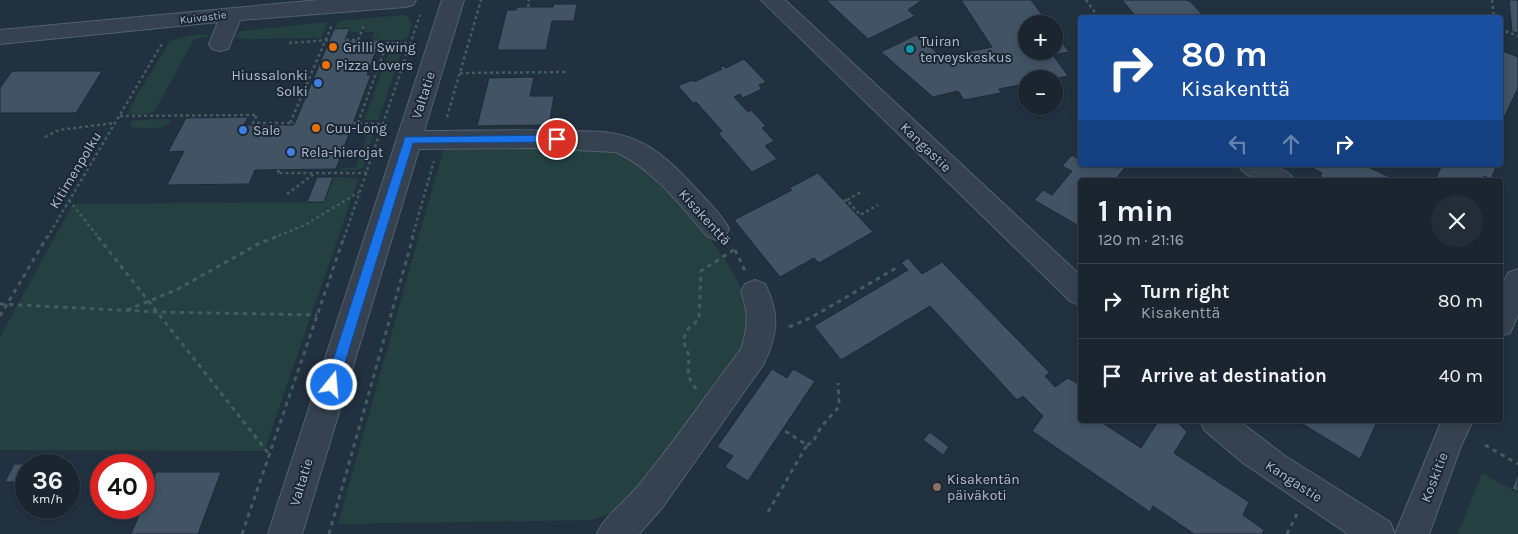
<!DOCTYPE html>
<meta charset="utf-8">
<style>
body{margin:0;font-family:Karla,sans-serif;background:#232d38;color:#f1f3f6;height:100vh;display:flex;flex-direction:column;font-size:19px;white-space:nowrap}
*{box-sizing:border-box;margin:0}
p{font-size:16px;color:#9fa5ab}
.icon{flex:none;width:28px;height:28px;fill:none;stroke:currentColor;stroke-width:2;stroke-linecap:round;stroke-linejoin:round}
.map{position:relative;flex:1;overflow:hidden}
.drawer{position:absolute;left:1078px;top:178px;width:425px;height:245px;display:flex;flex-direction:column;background:#1a2530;border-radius:5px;box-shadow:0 2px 8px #0003,0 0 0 1px #38424c}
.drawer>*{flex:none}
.banner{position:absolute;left:1078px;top:15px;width:425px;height:152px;border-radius:5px;box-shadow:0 2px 8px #0003,0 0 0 1px #38424c;background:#1a4fa0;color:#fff;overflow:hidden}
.tools{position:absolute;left:1018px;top:15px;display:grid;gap:10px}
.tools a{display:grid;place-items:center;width:45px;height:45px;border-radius:50%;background:#1a2530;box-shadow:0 2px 8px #0003,0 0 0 1px #38424c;font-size:25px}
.speed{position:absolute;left:15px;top:454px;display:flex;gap:10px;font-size:25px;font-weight:700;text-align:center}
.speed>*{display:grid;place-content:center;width:65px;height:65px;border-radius:50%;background:#1a2530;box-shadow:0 2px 8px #0003,0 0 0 1px #38424c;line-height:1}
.speed small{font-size:12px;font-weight:400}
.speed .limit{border:8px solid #d22;background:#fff;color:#111}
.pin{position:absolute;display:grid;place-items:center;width:42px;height:42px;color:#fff;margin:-21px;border:2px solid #fff;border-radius:50%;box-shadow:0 1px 5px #0007}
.me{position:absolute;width:55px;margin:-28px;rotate:17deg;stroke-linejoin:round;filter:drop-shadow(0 0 4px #0008)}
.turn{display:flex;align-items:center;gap:18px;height:105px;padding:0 20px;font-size:22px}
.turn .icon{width:65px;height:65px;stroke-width:2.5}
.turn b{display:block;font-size:35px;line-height:42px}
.lanes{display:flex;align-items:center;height:48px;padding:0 20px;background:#0003;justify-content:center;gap:25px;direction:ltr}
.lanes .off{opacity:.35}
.round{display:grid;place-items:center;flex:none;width:52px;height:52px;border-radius:26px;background:#232d38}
.summary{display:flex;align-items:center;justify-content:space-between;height:85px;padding:0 20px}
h1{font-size:30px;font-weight:700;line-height:38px}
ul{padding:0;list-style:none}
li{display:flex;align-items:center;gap:15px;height:75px;padding:0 20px;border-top:1px solid #38424c}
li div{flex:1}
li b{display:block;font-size:19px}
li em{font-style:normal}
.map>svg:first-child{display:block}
.green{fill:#244041}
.building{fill:#425364;stroke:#1d2937}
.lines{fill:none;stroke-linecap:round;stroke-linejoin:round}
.minor-casing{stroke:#54606e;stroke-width:2}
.path-far1{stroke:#425d5e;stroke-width:2.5;stroke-dasharray:3 3;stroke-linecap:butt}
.path{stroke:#425d5e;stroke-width:3;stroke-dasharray:4.5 4.5;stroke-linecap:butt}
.minor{fill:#364250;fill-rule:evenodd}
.route{fill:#1a73e8;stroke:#114b97}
.food-dot{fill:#e8710a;stroke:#1b2735;stroke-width:2}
.culture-dot{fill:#0f9aa8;stroke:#1b2735;stroke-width:2}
.shop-dot{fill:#3f7fe0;stroke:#1b2735;stroke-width:2}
.education-dot{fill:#8d6e63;stroke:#1b2735;stroke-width:2}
.labels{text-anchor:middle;stroke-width:4;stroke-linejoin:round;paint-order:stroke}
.far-street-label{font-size:11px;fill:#b2bdcb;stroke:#1b2735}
.poi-label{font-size:14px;fill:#b2bdcb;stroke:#1b2735;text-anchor:start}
.street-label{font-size:14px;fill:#b2bdcb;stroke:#1b2735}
</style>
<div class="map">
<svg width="1518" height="534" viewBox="0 0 1518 534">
<rect width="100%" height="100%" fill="#223140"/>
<!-- green -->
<g class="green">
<polygon points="404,15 408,17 412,24 408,37 401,40 371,40 375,32 364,32 367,20 360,32 349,32 350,28 334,29 339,21"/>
<polygon points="328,22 321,38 241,39 235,35 241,31"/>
<polygon points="208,34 208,37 194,39 154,112 143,114 129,114 133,102 170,41 188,36"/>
<polygon points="391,47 399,46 403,49 378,120 364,120"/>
<path d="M170,119L171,122C160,131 143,128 129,127L133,120Z"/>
<polygon points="360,130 374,132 363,168 358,170 336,169 356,167 367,136 358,135"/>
<path d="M557,146C579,148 608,146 628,157C663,177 750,275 749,317C749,325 746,339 743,347C739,356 729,366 723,374C706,398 689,421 672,445C651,474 629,512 591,520L338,524L444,147Z"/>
<polygon points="333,177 354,178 358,180 264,451 0,450 0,337 73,204 324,202"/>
<polygon points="1482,473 1518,493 1518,534 1458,534"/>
</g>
<!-- building -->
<g class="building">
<polygon points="826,0 922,0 908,10 915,16 868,39"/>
<polygon points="961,0 1031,0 1049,24 1026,24 1026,51 1054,51 1054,31 1069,52 1053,55 1068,76 1053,79 1026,79 1026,84 999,89 1001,93 964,100 958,91 933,97 881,52 916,35 942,57 992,47"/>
<polygon points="1122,0 1186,0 1190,1 1205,18 1137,18"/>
<polygon points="1509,0 1518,0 1518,33 1512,32"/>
<polygon points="554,4 577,4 574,21 552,21 546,50 497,50 507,10 516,10 517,7 553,7"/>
<polygon points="350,28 345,40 380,40 367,75 371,75 336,169 255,170 249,184 167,185 184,151 168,152 186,118 248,117 244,125 294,125 334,29"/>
<polygon points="1500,50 1518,57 1518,88 1500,126"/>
<polygon points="744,59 766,82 759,85 762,89 743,98 740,94 734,97 748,112 751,110 766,126 762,128 774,141 765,146 777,159 752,172 718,133 722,131 696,102 693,103 678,86 692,80 694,82 722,69 720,67 723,66 726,68"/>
<polygon points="12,71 102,71 76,113 0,113 0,88"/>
<polygon points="534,77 530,96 554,96 549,125 477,126 489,78"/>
<polygon points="1072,155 1080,160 1080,165 1127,165 1115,180 1080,180 1079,226 1034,200 1043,190 1052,195 1072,171 1062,166"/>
<polygon points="1310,165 1364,165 1396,180 1328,180 1320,176 1322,173 1309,166"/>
<polygon points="1442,165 1497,165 1491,179 1484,176 1483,180 1435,180"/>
<polygon points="818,173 873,232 819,263 814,258 780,277 734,220 792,190 789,188"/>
<polygon points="317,177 333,177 324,202 307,202"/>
<polygon points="908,258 922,274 942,262 1050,373 1045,376 1055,387 1068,378 1080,385 1080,420 1098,420 1141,448 1159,420 1176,420 1187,432 1174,453 1249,502 1243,515 1264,530 1262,534 1194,534 1153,506 1150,512 1032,431 1043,416 1023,396 1017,400 930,306 841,360 814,326 908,270 901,263"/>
<polygon points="772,369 787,378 793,369 815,381 748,481 725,467 733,456 717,447"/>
<polygon points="1302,420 1378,420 1360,459 1301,423"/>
<polygon points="930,432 949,447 943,455 923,440"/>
<polygon points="14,464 27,464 18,482 5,482"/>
<polygon points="156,472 221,472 198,534 131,534 142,508 144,508 144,503"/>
<polygon points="1518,473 1518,492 1512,489"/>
</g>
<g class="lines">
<defs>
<g id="minor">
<polygon points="319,0 416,0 413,5 405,7 240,20 228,49 220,51 212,49 209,44 218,22 0,44 0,30"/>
<path d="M442,0H464L424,131C472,131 521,129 569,131C591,132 612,130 633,139C659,149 680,171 698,191C709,203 722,215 729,229L725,236L716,240L707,236C680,205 654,170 616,152L534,148L419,149L302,534H268Z"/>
<polygon points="761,0 785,0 1080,275 1080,305 1070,301"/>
<path d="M1238,165C1257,165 1283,161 1294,180C1275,180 1249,184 1238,165Z"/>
<polygon points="1518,269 1518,315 1510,333 1500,336 1500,291 1508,273"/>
<path d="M755,280L765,284C780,314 778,335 763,365L662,508L639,534H597C605,515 626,501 639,485C675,441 707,394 741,349C748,329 749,312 741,292L745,284Z"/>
<polygon points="1200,420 1238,420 1285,456 1390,522 1395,534 1348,534 1243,463 1204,430"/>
<polygon points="1442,420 1473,420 1461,446 1429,534 1395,534"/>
</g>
</defs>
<!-- minor casing -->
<use href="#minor" class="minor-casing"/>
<!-- path-far1 -->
<g class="path-far1">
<polyline points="1086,0 1099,18"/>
<polyline points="1492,0 1494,18"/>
<polyline points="528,7 529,0"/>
<polyline points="1500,29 1518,36"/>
<polyline points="335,40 336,36 342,36 344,31 336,31"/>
<polyline points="346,40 359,40"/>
<polyline points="358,40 365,23"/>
<polyline points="289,43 330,40"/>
<polyline points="460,73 567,72"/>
<polyline points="120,116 257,115 253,123 294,123"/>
<polyline points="447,117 481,0"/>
<polyline points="290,123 332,25"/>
<polyline points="353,123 382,124"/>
<polyline points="358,123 387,43 411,43"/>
<polyline points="45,137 59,130 114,123"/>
<polyline points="279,170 277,173 315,173"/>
<polyline points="287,194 315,173 367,173"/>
<polyline points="69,200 99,238"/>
<polyline points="847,200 861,192"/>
<polyline points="844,201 847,200 860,215 878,205"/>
<polyline points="47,238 163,42"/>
<polyline points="273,238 305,225 359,192"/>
<polyline points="344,238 420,15"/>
<polyline points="412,238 434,161"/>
</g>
<!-- path -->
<g class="path">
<polyline points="98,237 269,454"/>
<polyline points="735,250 745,271"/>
<polyline points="0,304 158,312 317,315"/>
<polyline points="127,310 176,290 260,243 276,237"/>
<polyline points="0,316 47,237"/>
<polyline points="789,327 812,317 898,267"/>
<polyline points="696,389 688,376 689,356 683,340 688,329 699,319 701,271 735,249"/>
<polyline points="807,445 813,442 821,427 837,409 839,402 838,383"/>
<polyline points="1485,445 1518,464"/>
<polyline points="768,512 807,445 782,429"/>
<polyline points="242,534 344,237"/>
<polyline points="329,534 413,237"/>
<polyline points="1287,534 1297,514"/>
</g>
<!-- minor -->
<use href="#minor" class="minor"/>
</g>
<!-- route -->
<polygon class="route" points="557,135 562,139 557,142 413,143 338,385 336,389 332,391 327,389 325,385 405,137"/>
<!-- markers -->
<g class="food-dot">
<circle cx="333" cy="47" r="5"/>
<circle cx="326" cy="65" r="5"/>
<circle cx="316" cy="128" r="5"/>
</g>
<circle class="culture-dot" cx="910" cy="49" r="5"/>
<g class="shop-dot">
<circle cx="318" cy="83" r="5"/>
<circle cx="243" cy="130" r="5"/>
<circle cx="291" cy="152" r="5"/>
</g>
<circle class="education-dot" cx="937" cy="487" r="5"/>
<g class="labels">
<!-- far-street labels -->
<g class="far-street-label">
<text transform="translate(203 17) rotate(-7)" y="4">Kuivastie</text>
</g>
<!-- poi labels -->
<g class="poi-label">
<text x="920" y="46">Tuiran<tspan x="920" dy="16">terveyskeskus</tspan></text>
<text x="343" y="52">Grilli Swing</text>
<text x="336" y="70">Pizza Lovers</text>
<text x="308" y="80" text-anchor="end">Hiussalonki<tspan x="308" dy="16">Solki</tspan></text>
<text x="326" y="133">Cuu-Long</text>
<text x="253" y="135">Sale</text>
<text x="301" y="157">Rela-hierojat</text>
<text x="947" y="484">Kisakentän<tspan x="947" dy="16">päiväkoti</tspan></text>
</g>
<!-- street labels -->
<g class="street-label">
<text transform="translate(423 95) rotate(-72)" y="5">Valtatie</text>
<text transform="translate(926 147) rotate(44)" y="5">Kangastie</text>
<text transform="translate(75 170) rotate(-59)" y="5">Kitimenpolku</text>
<text transform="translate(705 217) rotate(48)" y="5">Kisakenttä</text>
<text transform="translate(1434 477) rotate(-69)" y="5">Koskitie</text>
<text transform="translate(1294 481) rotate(33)" y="5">Kangastie</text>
<text transform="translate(301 482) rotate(-73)" y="5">Valtatie</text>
</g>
</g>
</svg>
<div class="tools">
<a>+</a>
<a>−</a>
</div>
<div class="speed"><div>36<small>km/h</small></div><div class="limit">40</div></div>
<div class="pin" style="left:557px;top:139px;background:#d93025"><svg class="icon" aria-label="arrive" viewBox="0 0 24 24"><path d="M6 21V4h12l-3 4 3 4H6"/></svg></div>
<svg class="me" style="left:332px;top:385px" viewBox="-20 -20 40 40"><circle r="17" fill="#1a73e8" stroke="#fff" stroke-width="3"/><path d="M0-11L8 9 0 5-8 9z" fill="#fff"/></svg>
<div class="banner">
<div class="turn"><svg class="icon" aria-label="right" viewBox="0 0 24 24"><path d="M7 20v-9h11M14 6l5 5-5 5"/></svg><div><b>80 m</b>Kisakenttä</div></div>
<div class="lanes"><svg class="icon off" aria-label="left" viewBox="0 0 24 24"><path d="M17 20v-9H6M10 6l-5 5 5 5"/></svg><svg class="icon off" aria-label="ahead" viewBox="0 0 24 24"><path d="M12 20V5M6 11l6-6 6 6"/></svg><svg class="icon" aria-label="right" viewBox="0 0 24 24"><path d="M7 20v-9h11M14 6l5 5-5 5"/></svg></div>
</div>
<section class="drawer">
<div class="summary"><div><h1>1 min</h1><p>120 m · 21:16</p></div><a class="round"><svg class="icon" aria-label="close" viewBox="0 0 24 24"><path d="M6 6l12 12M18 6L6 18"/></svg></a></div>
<ul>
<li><svg class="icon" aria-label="right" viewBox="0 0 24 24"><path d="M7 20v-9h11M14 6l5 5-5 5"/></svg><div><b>Turn right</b><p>Kisakenttä</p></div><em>80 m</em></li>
<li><svg class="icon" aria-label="arrive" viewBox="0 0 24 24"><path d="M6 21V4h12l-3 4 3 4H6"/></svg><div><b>Arrive at destination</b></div><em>40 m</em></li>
</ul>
</section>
</div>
